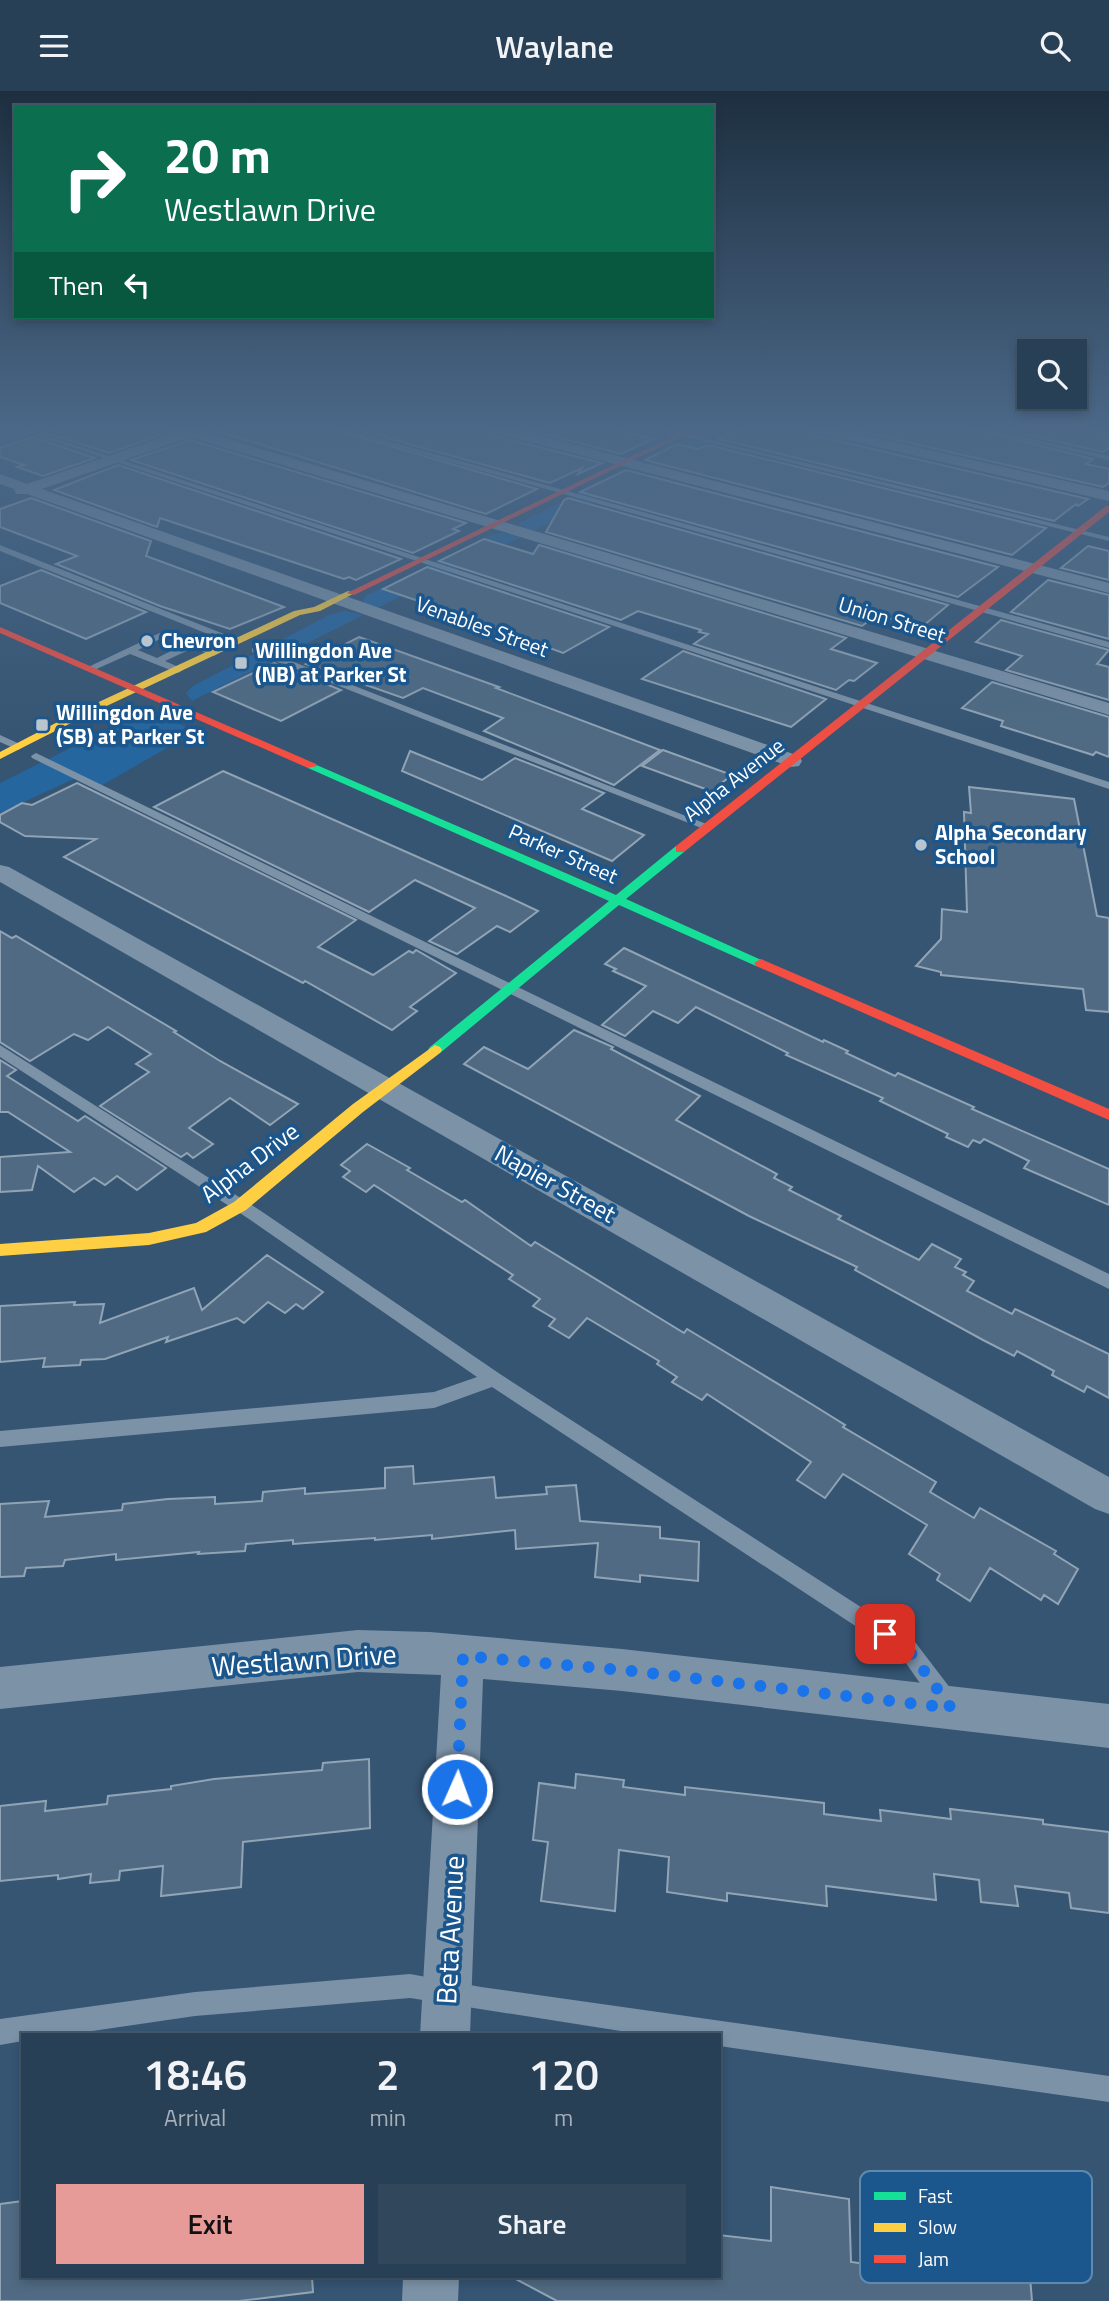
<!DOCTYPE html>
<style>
body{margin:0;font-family:"Titillium Web",sans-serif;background:#30475c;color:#f1f3f6;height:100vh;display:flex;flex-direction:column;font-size:26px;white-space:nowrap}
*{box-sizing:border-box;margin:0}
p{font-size:23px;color:#a5afb9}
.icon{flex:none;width:38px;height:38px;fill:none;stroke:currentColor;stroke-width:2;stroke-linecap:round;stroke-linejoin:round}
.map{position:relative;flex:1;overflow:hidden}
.panel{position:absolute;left:21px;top:1942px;width:700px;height:245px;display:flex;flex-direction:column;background:#284056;border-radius:0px;box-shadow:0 4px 10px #0003,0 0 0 2px #44596c}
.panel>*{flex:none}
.hud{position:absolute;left:14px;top:14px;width:700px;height:214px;border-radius:0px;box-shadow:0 4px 10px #0003,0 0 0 2px #44596c;background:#0b6e4f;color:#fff;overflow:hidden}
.controls{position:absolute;left:1017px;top:248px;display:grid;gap:14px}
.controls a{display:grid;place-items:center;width:70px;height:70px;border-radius:0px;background:#284056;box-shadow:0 4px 10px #0003,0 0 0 2px #44596c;font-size:35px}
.pin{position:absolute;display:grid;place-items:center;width:60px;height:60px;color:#fff;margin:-30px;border-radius:14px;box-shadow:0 4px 10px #0006}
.me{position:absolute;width:77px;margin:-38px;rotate:2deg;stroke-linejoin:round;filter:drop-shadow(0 0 5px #0008)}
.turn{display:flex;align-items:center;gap:24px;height:147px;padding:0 35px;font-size:32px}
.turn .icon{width:91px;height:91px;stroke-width:2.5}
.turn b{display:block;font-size:49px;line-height:60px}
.then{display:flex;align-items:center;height:66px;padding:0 35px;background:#0003;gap:14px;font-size:26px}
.eta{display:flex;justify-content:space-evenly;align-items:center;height:119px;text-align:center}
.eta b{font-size:42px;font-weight:600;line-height:49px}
.button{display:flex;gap:14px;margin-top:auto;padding:14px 35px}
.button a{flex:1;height:80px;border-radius:0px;background:#e69b98;color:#111;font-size:28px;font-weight:600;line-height:80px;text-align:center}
.button a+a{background:#30475c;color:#f1f3f6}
header{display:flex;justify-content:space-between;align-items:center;height:91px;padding:0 35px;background:#284056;font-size:32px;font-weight:600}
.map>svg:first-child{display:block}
.green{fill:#26669f}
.building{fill:#4f6a82;stroke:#91a4b5;stroke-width:2}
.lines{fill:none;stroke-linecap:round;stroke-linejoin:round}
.lane{fill:#7c92a7;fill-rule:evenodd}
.street{fill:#7c92a7;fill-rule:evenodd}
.fast{fill:#16e098;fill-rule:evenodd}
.slow{fill:#ffcf43;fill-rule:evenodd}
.jam{fill:#f24e42;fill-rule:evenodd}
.route{stroke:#1a73e8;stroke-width:12;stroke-dasharray:0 21.6}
.poi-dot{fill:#b8c4ce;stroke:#1b568d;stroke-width:2.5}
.labels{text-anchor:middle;stroke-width:7;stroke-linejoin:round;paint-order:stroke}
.far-street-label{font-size:21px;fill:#fff;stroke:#1b568d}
.far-poi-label{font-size:21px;font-weight:bold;fill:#fff;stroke:#1b568d;text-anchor:start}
.street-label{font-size:24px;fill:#fff;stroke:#1b568d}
.near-street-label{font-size:28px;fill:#fff;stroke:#1b568d}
.key{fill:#1b568d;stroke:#5f89af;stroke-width:2}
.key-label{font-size:19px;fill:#fff}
</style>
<header><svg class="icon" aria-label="menu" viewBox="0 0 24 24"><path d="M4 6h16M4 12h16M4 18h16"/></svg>Waylane<svg class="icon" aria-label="search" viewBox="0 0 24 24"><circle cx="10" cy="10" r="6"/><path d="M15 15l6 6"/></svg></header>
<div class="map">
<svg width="1109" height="2210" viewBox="0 0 1109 2210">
<rect width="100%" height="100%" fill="#355573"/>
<!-- green -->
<g class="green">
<polygon points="710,338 739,338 659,377 646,370"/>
<polygon points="633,378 649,381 533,440 517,433 624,380"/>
<polygon points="502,442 521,446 377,517 363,511 365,505 491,444"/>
<polygon points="345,520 363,524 192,610 186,602 193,595 331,523"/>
<polygon points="139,623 156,623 196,640 99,696 78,686 0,722 0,692"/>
</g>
<!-- building -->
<g class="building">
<polygon points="57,338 168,338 170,341 109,362 46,342"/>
<polygon points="210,338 332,338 537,398 486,423"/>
<polygon points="355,338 488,338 491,344 602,372 578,383 582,377 550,392"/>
<polygon points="525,338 613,338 653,348 621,363"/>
<polygon points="740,338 808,338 817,345 1088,408 1078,415 1076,413 1054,430 719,348"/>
<polygon points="849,338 973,338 1093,368 1086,373 1109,378 1109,392 1103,396"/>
<polygon points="1001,338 1087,338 1109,343 1109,357 1103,361"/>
<polygon points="32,346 95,367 43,385 17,376 24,374 0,366 0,357"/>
<polygon points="190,349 466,432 453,438 459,440 413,462 131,369"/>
<polygon points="677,353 698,358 708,354 1046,437 1012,464 645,369"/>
<polygon points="118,374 401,468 356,489 349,486 344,488 160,427 157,436 54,399"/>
<polygon points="626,379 998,476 958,506 580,401"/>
<polygon points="31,407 151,450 146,465 284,516 230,538 160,515 56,473 77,465 0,436 0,418"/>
<polygon points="568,407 948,514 922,536 877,524 862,535 546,441 564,409"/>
<polygon points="484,448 533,463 539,454 846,547 831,558 877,572 854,590 849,589 836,599 694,553 708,543 699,541 701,539 638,520 621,529 439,470"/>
<polygon points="1088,455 1109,460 1109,489 1061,477"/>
<polygon points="427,476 609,536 563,562 520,546 522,545 383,498"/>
<polygon points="41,479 146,521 86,548 0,512 0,495"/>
<polygon points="1048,489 1109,504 1109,548 1011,521"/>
<polygon points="1001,529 1109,559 1097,573 1109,576 1109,609 1006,579 1022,565 976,551"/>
<polygon points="359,546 499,596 496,597 660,659 614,694 484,640 503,627 423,597 403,607 306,573"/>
<polygon points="683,560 826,608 791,636 642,588"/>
<polygon points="274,572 341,599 281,630 213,601"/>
<polygon points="992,591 1109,626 1109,666 1096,661 1093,664 1001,635 1003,630 962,617"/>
<polygon points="663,659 732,684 711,700 642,675"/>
<polygon points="410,660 482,689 515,667 604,702 582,718 644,744 612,770 402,680"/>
<polygon points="223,680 506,805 538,820 510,841 497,835 457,863 429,850 475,817 415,789 369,821 154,716"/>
<polygon points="77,692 356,829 318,856 373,884 409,860 413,862 416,859 456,882 410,916 417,920 392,939 305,890 303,892 64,766 96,748 25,745 0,731 0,724 22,712 32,714"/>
<polygon points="969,696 1074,708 1097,825 1109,827 1109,921 1086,919 1083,898 941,884 941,881 916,875 941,848 942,818 967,821 964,721 971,722"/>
<polygon points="0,840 12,847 16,845 176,940 174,941 220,970 298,1013 270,1034 230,1007 189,1037 213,1053 193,1067 187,1062 181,1066 100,1015 149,981 136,973 151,963 108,936 88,949 74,943 30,970 0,951"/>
<polygon points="624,857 823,951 824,949 848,960 846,962 895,985 898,982 974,1016 972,1018 1109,1078 1109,1114 1024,1077 1029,1070 984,1048 980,1052 973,1049 968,1056 946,1046 948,1043 880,1010 883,1007 786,964 788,962 696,916 678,932 653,920 625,945 602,934 646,895 613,880 616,878 605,873"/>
<polygon points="574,939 613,956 611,958 700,1005 676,1029 777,1083 774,1087 792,1096 789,1099 841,1125 838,1128 919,1169 932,1153 961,1168 955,1176 966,1181 963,1184 974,1190 967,1200 1012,1223 1015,1218 1109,1263 1109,1307 1087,1295 1084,1301 1052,1284 1054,1280 1017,1260 1014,1265 983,1249 855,1179 857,1176 749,1125 464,973 484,956 528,978"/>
<polygon points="0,969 16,979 7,985 78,1030 85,1025 166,1077 137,1099 117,1085 105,1094 94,1087 74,1101 38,1075 32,1099 0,1101 0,1066 70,1061 8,1021 0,1021"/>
<polygon points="367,1053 410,1077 407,1079 462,1111 465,1109 531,1155 535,1151 684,1242 687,1238 813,1314 845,1334 843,1336 936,1391 930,1401 974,1427 980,1417 1056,1460 1054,1463 1078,1478 1058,1513 1044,1504 1041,1509 990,1477 970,1510 937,1489 940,1483 909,1463 927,1434 843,1383 825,1407 797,1389 811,1371 707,1303 702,1309 672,1291 677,1286 657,1273 659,1270 587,1227 569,1247 549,1235 555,1228 533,1215 540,1208 509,1188 513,1184 374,1094 366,1101 343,1086 350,1080 341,1074"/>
<polygon points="267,1164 323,1201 303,1218 296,1213 285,1222 268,1211 244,1232 237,1227 166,1251 168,1246 105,1268 81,1269 80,1274 43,1276 45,1267 0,1271 0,1215 75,1211 74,1214 104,1213 100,1232 194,1197 202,1219"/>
<polygon points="413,1375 414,1393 494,1386 496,1407 547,1403 546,1396 576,1394 580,1430 660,1436 660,1447 699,1451 698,1490 640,1484 640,1491 595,1486 598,1452 516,1458 515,1439 432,1448 432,1444 375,1449 375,1447 293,1453 293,1449 246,1453 245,1460 198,1463 199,1461 116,1469 116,1463 65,1469 63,1475 26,1477 24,1485 0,1486 0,1413 49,1410 45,1426 122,1419 123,1413 168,1408 215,1406 215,1413 262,1410 263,1401 305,1397 305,1403 385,1397 385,1377"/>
<polygon points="369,1668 370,1737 243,1751 241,1796 161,1805 163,1775 120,1780 119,1789 90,1792 91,1783 58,1788 58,1784 0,1790 0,1715 46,1710 45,1720 107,1713 108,1705 171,1698 171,1695 214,1688 322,1679 323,1672"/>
<polygon points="576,1683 624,1689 623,1696 685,1704 685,1696 824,1712 824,1723 881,1730 880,1719 951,1728 950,1718 1043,1729 1043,1733 1109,1741 1109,1822 1071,1817 1069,1802 1015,1795 1018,1815 981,1811 979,1789 934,1783 936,1809 826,1795 827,1815 727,1802 727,1810 667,1801 669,1766 619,1759 615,1820 541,1810 548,1751 533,1749 539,1692 575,1697"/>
<polygon points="771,2096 849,2108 851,2171 916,2180 915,2170 944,2174 943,2155 973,2159 975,2179 1030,2186 1032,2210 557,2210 512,2186 719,2186 719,2144 771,2150"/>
<polygon points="23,2110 23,2186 312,2186 313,2201 239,2210 0,2210 0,2113"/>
</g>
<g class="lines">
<!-- lane -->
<g class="lane">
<polygon points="16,338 26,338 1109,691 1109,698"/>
<polygon points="334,338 345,338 1109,551 1109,557"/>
<polygon points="654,338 666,338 1109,446 1109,450"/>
<polygon points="975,338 988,338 1109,365 1109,369"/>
<polygon points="0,454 239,549 241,551 233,553 0,460"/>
<path d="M166,539L219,562L214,565L193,557L165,570L181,577L183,579L178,582L130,563L92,580L84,578ZM166,545L185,553L157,567L138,559Z"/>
<polygon points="252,557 258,557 714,736 708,739 704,738 252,561"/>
<polygon points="0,644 22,654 23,656 18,659 0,651"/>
<polygon points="36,662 1109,1183 1109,1198 32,667 31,665"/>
<polygon points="0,954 261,1120 500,1283 915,1551 954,1602 957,1610 954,1618 946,1621 938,1618 901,1565 492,1296 434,1317 0,1356 0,1340 434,1301 477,1286 249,1128 0,966"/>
<polygon points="410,1883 481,1896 1109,1985 1109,2011 719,1955 719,1944 646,1944 410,1907 195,1925 65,1944 23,1944 23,1950 0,1954 0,1928 195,1901"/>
</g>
<!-- street -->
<g class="street">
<polygon points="171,338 207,338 204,341 1109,612 1109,624 190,346 42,398 799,665 802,670 799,675 791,676 27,403 16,403 14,398 0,393 0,383 27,393 175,342"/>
<polygon points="490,338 514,338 1109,492 1109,502 492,341"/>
<polygon points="811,338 837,338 1109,400 1109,410 818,342"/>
<polygon points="0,774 9,776 1109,1386 1109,1423 1095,1418 0,791"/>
<polygon points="358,1539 430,1541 622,1558 1109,1613 1109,1657 622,1600 483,1588 470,1944 420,1944 441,1584 358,1581 0,1618 0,1576"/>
<polygon points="403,2186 459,2186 458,2210 402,2210"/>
</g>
<!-- fast -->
<polygon class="fast" points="312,672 616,804 676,755 684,755 684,761 626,808 768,872 761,876 756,875 619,814 440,962 430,962 428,959 430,956 609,810 308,677 307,675"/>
<!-- slow -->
<g class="slow">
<polygon points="348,500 355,502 320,520 300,524 81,627 0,668 0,661 73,623 294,520 314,516"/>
<polygon points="435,954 440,956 442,959 440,962 363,1021 246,1119 206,1141 149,1154 0,1165 0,1153 149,1142 196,1132 234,1111 353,1013"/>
</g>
<!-- jam -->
<g class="jam">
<polygon points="688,338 697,338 354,504 347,502"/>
<polygon points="1106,415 1109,415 1109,421 684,761 676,761 676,755"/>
<polygon points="0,536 316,673 317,675 308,677 0,542"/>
<polygon points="761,868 1109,1018 1109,1029 756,875 754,872"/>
</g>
</g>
<!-- sky -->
<linearGradient id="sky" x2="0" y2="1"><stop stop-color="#1d2f3f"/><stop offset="0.52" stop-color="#4b6888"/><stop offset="1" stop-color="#4b6888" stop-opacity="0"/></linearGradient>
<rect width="1109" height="648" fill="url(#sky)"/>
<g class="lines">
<!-- route -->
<polyline class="route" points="457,1698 463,1565 622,1579 951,1617 908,1558 885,1543"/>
</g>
<!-- markers -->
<g class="poi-dot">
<circle cx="147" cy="550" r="7"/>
<rect x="234" y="565" width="14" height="14" rx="3.5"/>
<rect x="35" y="627" width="14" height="14" rx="3.5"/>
<circle cx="921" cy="754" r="7"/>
</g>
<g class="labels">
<!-- far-street labels -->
<g class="far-street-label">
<text transform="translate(892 529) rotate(17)" y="7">Union Street</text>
<text transform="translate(482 536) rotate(20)" y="7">Venables Street</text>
<text transform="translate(734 689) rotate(-38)" y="7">Alpha Avenue</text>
<text transform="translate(563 763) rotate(24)" y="7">Parker Street</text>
</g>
<!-- far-poi labels -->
<g class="far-poi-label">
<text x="161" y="557">Chevron</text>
<text x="255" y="567">Willingdon Ave<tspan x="255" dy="24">(NB) at Parker St</tspan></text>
<text x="56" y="629">Willingdon Ave<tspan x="56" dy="24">(SB) at Parker St</tspan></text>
<text x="935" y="749">Alpha Secondary<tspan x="935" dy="24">School</tspan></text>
</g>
<!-- street labels -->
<g class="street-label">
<text transform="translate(250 1072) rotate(-37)" y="8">Alpha Drive</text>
<text transform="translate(555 1093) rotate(29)" y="8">Napier Street</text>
</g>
<!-- near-street labels -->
<g class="near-street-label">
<text transform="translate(304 1569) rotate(-4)" y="10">Westlawn Drive</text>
<text transform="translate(450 1839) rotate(-87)" y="10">Beta Avenue</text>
</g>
</g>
<!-- legend -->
<rect x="860" y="2080" width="232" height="112" rx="10" class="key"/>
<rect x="874" y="2101" width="32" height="8" fill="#16e098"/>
<rect x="874" y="2132" width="32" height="9" fill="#ffcf43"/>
<rect x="874" y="2164" width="32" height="8" fill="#f24e42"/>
<g class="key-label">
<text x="918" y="2112">Fast</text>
<text x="918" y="2143">Slow</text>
<text x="918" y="2175">Jam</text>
</g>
</svg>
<div class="controls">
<a><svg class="icon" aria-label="search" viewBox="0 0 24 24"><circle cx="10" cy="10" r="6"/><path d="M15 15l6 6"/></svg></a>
</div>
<div class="pin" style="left:885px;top:1543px;background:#d93025"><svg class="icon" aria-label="arrive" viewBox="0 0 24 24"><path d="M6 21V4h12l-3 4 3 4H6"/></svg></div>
<svg class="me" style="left:457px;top:1698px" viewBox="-20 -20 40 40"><circle r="17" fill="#1a73e8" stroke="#fff" stroke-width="3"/><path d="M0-11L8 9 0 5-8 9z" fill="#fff"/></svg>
<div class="hud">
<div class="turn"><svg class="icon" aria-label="right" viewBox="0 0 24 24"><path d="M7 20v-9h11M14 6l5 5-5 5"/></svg><div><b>20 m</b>Westlawn Drive</div></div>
<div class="then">Then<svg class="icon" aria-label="left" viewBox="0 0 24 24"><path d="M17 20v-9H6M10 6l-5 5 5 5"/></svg></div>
</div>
<section class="panel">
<div class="eta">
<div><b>18:46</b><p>Arrival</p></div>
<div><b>2</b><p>min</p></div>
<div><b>120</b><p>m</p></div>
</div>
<div class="button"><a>Exit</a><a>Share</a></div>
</section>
</div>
